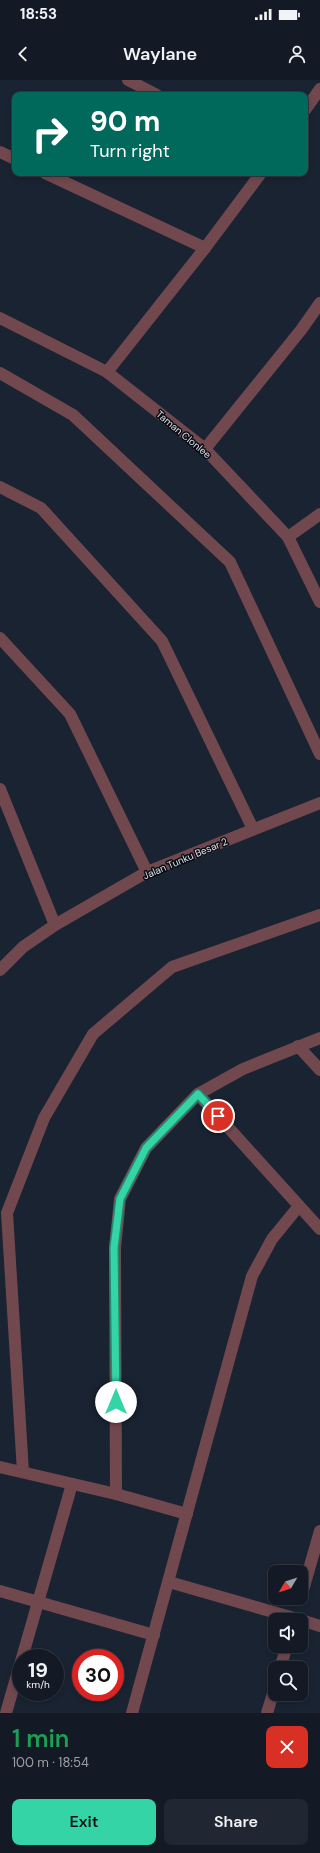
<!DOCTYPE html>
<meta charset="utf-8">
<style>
body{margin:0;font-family:"DM Sans",sans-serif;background:#212732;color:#f1f3f6;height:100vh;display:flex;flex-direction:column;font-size:15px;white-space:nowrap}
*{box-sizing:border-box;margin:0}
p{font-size:13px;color:#9da1a7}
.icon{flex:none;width:22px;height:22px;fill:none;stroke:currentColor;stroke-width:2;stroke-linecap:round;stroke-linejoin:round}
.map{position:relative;height:1633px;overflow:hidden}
.side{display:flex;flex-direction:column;background:#141a25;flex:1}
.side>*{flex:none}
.hud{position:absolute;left:12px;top:12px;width:296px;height:84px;border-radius:8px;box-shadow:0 2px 6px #0003,0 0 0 1px #333842;background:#00695c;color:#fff;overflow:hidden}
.needle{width:26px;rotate:231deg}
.tools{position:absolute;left:268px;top:1485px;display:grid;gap:8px}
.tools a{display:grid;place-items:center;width:40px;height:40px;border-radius:8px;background:#141a25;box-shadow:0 2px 6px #0003,0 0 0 1px #333842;font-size:20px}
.speed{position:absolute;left:12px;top:1569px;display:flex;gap:8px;font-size:20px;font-weight:700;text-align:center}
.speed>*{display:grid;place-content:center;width:52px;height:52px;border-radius:50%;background:#141a25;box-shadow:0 2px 6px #0003,0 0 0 1px #333842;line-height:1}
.speed small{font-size:10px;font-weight:400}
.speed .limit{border:6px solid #d22;background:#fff;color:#111}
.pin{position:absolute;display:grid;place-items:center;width:34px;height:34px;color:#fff;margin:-17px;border:2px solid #fff;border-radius:50%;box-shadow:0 1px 4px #0007}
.me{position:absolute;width:44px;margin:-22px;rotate:0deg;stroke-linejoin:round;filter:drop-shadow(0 0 3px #0008)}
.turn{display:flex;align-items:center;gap:14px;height:84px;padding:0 12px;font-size:18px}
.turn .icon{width:52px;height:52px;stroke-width:2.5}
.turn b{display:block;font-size:28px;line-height:34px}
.round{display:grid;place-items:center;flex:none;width:42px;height:42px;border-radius:8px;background:#212732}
.overview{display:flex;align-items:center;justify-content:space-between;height:68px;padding:0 12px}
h1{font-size:24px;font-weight:600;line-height:30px;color:#1e9e55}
.primary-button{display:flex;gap:8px;margin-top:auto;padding:8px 12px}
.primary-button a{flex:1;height:46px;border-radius:8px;background:#35d4a7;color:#111;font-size:16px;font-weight:600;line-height:46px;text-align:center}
.primary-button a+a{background:#212732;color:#f1f3f6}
.status{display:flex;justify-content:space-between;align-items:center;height:28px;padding:0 20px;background:#141a25;direction:ltr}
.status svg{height:11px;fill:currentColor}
header{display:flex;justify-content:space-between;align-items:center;height:52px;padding:0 12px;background:#141a25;font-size:18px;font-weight:600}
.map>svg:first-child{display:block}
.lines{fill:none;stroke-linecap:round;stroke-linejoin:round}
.minor{stroke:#71484e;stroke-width:12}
.route-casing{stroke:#228a6d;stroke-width:10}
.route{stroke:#35d4a7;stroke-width:7}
.labels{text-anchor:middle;stroke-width:3;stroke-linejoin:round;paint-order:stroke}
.street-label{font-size:10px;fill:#dbe1eb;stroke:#080c12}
</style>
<div class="status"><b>18:53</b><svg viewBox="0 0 49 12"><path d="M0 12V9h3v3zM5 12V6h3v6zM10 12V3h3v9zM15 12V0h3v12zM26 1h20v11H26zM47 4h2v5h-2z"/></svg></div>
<header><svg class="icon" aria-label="back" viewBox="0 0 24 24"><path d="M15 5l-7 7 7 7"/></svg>Waylane<svg class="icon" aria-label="person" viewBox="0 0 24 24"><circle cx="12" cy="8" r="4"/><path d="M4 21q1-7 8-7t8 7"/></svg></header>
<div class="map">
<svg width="320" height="1633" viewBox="0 0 320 1633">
<rect width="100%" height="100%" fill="#1a2331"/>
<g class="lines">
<!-- minor -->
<g class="minor">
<polyline points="128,0 157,15"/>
<polyline points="305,30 320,9"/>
<polyline points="0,72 15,79"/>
<polyline points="45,93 205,168"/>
<polyline points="0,238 107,292 205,369 288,457 320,522"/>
<polyline points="107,292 205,168 261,93"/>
<polyline points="0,293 73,335 230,482 320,674"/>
<polyline points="205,369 301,250 320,223"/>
<polyline points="0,407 41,428 162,561 253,749"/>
<polyline points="288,457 320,434"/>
<polyline points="0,558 70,634 147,792"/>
<polyline points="0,709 55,845"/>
<polyline points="0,890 23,867 55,845 147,792 320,723"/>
<polyline points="320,958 243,989 198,1014 320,1149"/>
<polyline points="298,966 320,990"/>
<polyline points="0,1387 116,1414"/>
<polyline points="23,1392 7,1133 44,1038 93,954 172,887 320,835"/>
<polyline points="187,1434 116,1414 115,1168 120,1119 146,1068 198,1014"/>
<polyline points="169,1502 301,1540"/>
<polyline points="0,1511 154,1555"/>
<polyline points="301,1517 320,1451"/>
<polyline points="301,1540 320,1546"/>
<polyline points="22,1578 72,1404"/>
<polyline points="280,1588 287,1566"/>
<polyline points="6,1633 21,1581"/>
<polyline points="132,1633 252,1196 272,1159 299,1126"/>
<polyline points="267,1633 275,1607"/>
</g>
</g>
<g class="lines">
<defs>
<polyline id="route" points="116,1322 114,1168 120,1119 146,1068 198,1014 218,1036"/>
</defs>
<!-- route casing -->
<use href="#route" class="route-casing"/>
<!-- route -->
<use href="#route" class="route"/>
</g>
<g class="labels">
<!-- street labels -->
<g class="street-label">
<text transform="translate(184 354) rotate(40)" y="4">Taman Clonlee</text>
<text transform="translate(185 778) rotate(-23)" y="4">Jalan Tunku Besar 2</text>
</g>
</g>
</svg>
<div class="tools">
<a><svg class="needle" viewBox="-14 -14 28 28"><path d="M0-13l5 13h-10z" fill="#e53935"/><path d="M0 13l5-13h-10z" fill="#9da1a7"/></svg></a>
<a><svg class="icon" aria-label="sound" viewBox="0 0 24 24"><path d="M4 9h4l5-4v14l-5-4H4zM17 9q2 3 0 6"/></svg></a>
<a><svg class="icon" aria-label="search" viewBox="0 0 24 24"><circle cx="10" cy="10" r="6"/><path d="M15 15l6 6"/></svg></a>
</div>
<div class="speed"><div>19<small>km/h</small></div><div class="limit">30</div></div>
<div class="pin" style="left:218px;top:1036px;background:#d93025"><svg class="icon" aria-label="arrive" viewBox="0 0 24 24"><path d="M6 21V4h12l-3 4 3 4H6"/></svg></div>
<svg class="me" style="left:116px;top:1322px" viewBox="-20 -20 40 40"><circle r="19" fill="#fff"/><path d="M0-13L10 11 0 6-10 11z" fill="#35d4a7"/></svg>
<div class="hud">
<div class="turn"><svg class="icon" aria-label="right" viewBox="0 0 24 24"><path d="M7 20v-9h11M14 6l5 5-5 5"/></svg><div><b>90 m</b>Turn right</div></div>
</div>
</div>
<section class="side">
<div class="overview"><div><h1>1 min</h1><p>100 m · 18:54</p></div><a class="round" style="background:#d93025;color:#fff"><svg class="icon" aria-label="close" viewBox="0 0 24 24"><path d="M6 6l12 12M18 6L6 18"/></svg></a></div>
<div class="primary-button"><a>Exit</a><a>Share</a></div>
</section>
